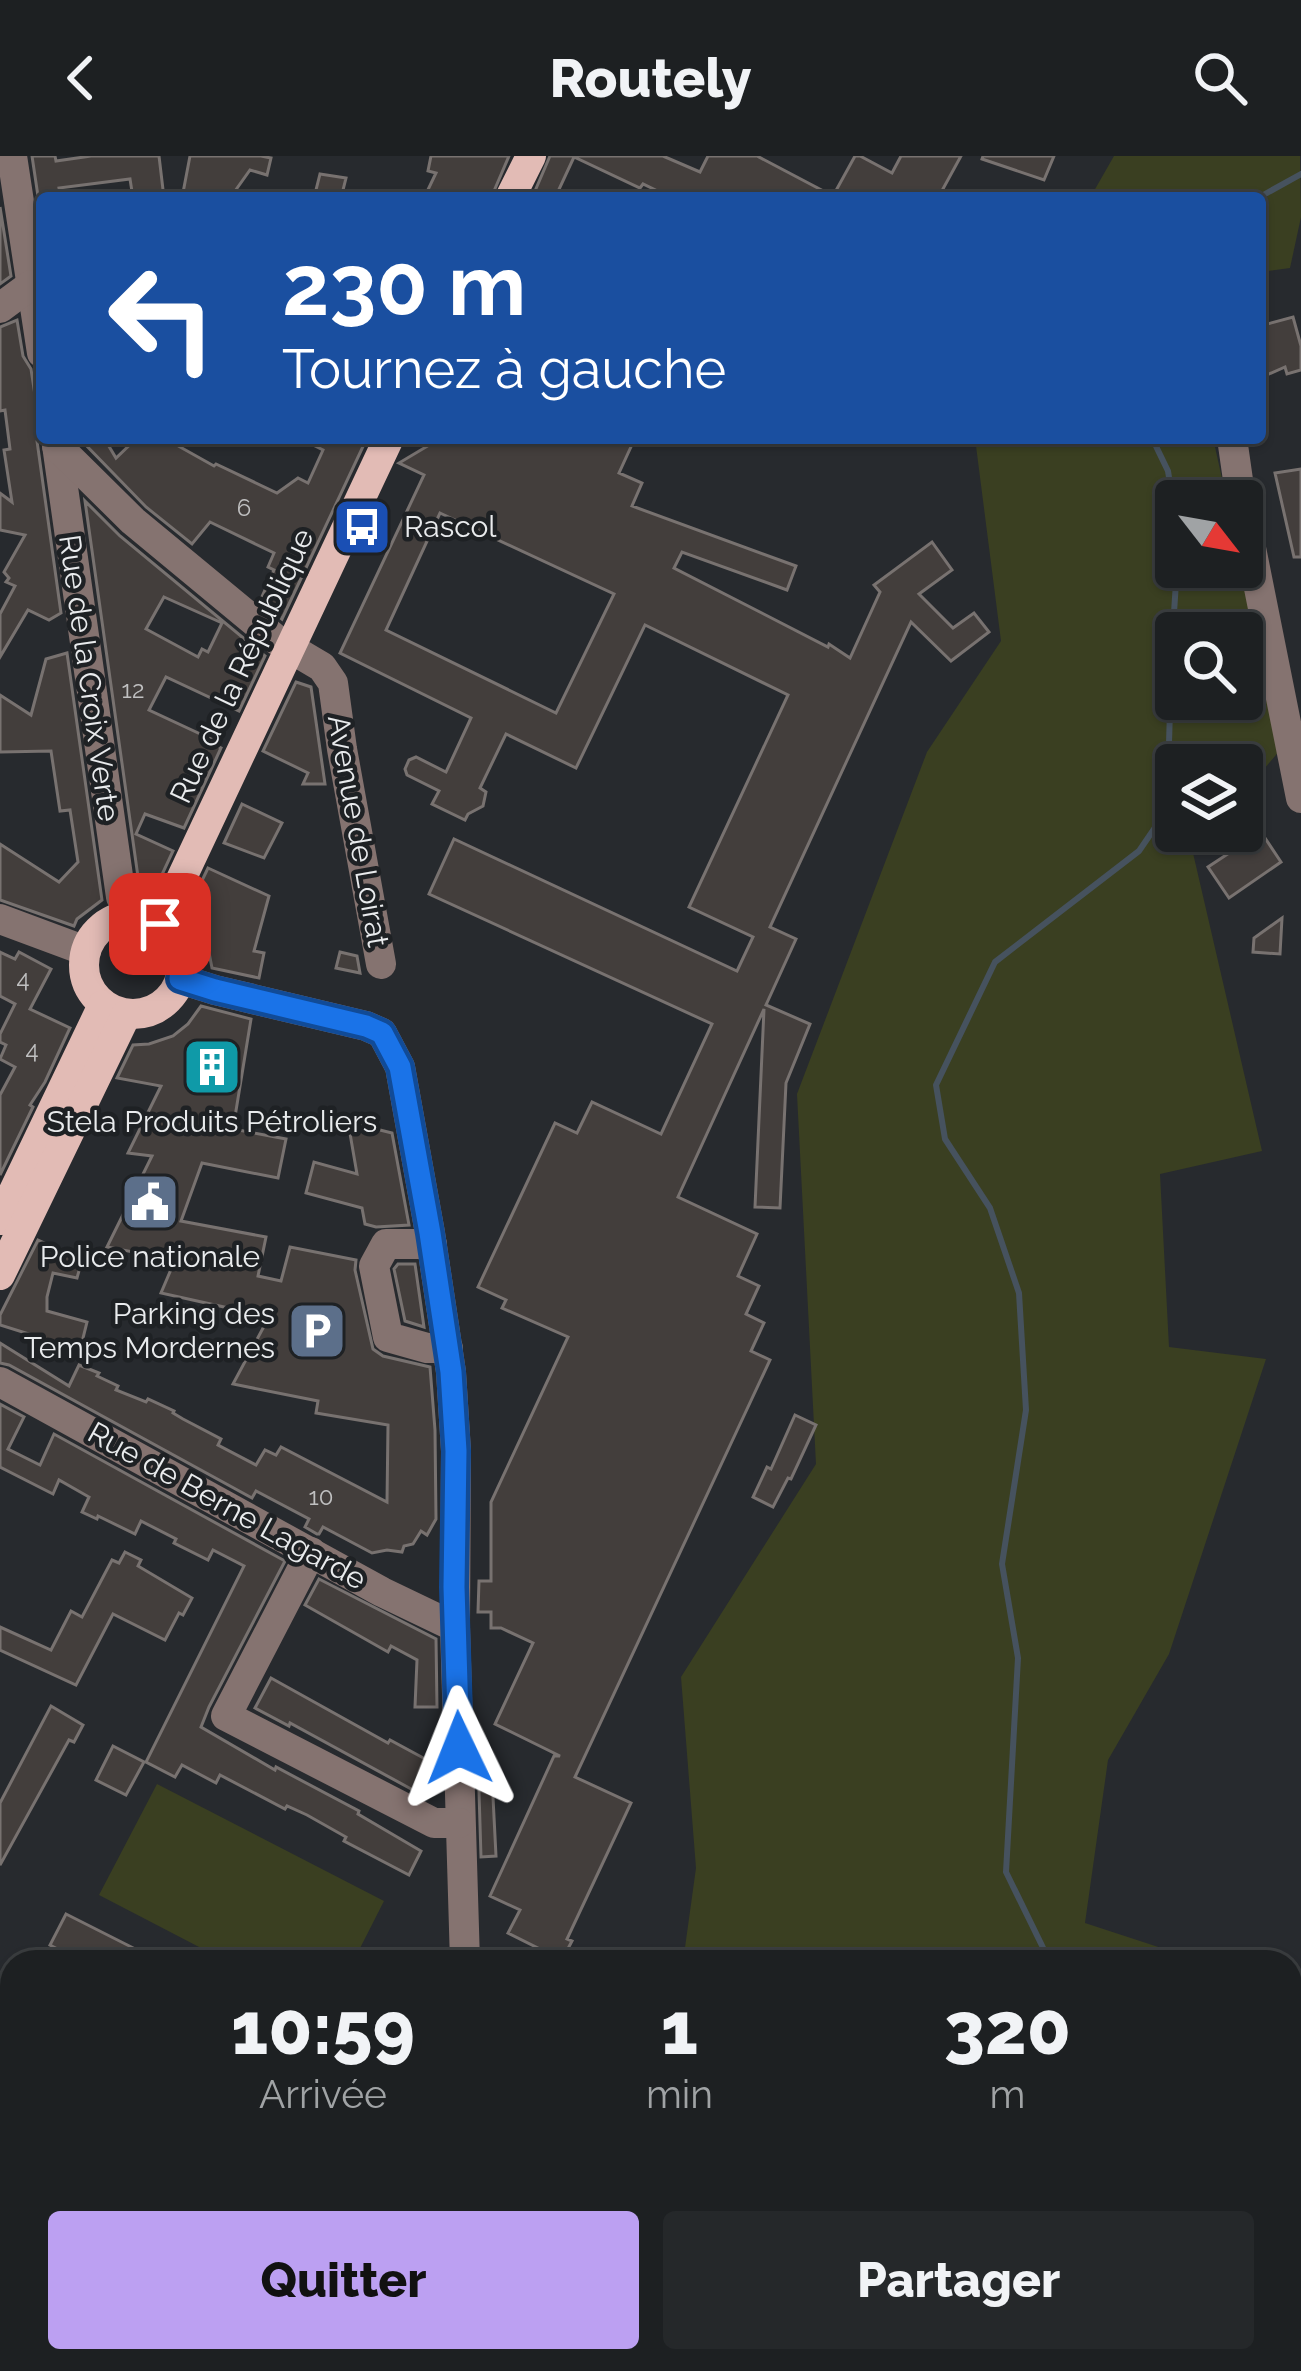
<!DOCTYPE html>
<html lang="fr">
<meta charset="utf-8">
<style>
body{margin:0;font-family:Raleway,sans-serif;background:#25282a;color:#f1f3f6;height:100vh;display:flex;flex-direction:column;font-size:45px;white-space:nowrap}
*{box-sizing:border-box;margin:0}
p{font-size:39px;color:#a0a3a5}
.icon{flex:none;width:66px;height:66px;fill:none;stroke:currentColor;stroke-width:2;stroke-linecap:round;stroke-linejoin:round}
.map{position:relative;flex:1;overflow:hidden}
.side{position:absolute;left:0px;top:1794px;width:1302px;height:423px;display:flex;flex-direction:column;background:#1d2022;border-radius:36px 36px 0 0;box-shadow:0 3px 9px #0004,0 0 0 3px #3b3e40}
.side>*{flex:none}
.hud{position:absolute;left:36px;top:36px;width:1230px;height:252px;border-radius:12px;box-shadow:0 3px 9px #0004,0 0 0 3px #3b3e40;background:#1a4fa0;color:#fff;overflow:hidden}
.needle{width:78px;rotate:121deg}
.buttons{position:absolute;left:1155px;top:324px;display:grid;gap:24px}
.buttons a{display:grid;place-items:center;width:108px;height:108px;border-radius:12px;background:#1d2022;box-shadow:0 3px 9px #0004,0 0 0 3px #3b3e40;font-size:60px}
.pin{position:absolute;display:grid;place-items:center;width:102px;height:102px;color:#fff;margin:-51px;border-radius:24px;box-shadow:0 6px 18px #0006}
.me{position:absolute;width:132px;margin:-66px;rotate:358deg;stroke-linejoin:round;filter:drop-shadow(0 0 9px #0008)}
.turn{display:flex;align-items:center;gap:42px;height:252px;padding:0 48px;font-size:54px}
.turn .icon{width:156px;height:156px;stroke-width:2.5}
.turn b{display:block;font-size:84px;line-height:102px}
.eta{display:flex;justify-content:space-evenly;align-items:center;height:204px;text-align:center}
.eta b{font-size:72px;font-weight:800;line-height:84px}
.button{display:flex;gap:24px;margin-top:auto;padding:24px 48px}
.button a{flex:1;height:138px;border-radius:12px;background:#bca0f2;color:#111;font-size:48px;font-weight:800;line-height:138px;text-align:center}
.button a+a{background:#25282a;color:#f1f3f6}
header{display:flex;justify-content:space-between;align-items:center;height:156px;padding:0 48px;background:#1d2022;font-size:54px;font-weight:800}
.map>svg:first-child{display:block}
.green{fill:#3a3f21;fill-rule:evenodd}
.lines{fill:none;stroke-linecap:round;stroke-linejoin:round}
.stream{stroke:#46525e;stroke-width:6}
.building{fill:#433e3c;stroke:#787270;stroke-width:3;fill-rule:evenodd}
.minor{stroke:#857370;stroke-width:30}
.major{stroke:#e2bbb5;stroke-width:30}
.route-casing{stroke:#114b97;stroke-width:30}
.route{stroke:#1a73e8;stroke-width:21}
.labels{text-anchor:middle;stroke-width:9;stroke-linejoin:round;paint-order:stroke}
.number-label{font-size:24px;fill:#c0c0c1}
.poi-label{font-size:30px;fill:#e9ebed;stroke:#1e2124}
.street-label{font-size:30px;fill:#e9ebed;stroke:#1e2124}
</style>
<header><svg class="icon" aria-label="back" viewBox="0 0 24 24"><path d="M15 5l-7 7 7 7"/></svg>Routely<svg class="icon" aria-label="search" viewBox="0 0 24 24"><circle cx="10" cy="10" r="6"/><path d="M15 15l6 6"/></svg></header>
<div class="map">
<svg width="1301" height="2215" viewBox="0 0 1301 2215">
<rect width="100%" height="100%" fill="#272a2e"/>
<!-- green -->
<g class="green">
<polygon points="1114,0 1300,0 1301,61 1290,112 1260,116 1260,42 1090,42"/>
<path d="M975,282H1213L1227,345H1176V411H1241L1281,593L1242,639V609H1176V675H1212L1193,697L1262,995L1160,1018L1169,1191L1266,1203L1169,1498L1108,1604L1085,1767L1204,1806H683L696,1712L681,1521L816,1308L797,938L927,596L1001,485ZM1176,477H1242V543H1176Z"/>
<polygon points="157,1628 384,1745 353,1806 228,1806 99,1739"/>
<polygon points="1290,1873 1301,1882 1301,2215 665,2215 665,2205 1290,2205"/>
</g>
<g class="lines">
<!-- stream -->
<g class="stream">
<polyline points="1258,42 1301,18"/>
<polyline points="1152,282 1168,315 1176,366"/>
<polyline points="1050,1806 1006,1716 1018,1502 1002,1408 1026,1254 1019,1137 990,1052 945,983 936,929 995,806 1139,695 1167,654 1172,487 1177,411"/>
<polyline points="1290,1945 1301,1954"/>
<polyline points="1290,2084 1301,2042"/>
<polyline points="1219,2215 1226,2205"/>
</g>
</g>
<!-- building -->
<g class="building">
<polygon points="32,0 55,0 56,5 91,0 159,0 164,42 133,42 130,23 59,32 61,42 42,42 42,67"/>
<polygon points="190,0 261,0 271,2 267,19 250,14 230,42 182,42"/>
<polygon points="431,0 509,0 491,42 424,42 436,17 428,15"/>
<polygon points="550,0 663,0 700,16 708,0 757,0 833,40 855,0 860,0 892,17 901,0 961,0 938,42 672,42 643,28 640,32 574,1 555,42 532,42"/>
<polygon points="983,0 1054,0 1044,24 982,3"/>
<polygon points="320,18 346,22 341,42 316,34"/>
<polygon points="0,51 11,120 0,128"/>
<polygon points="1293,161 1301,190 1301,214 1287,218 1285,211 1260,222 1260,198 1267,195 1260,170"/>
<polygon points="17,164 23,200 31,213 40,272 37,285 61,457 49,464 28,454 0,501 0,458 15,430 6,426 9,422 4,416 25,379 0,374 0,337 12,346 4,294 10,293 5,254 0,255 0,171"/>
<polygon points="79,282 104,282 116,302 137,282 164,282 214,310 216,308 277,337 298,322 308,327 323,294 299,282 367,282 282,463 260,445 274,414 268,411 274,397 210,366 192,388 146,351"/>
<path d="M441,282H635L619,317L642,327L632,350L796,410L787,434L682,396L674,412L828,491L829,488L850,502L880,436L874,429L932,386L952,414L919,438L953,472L974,457L989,476L951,505L911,466L770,771L796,783L766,849L810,868L786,927L780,1052L755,1051L764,853L678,1041L757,1078L738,1120L759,1130L746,1158L764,1167L751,1195L770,1204L575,1621L631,1647L567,1783L572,1785L562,1804L508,1777L520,1754L490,1740L554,1600H560L495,1568L533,1487L501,1472H491V1456H478L479,1425H491V1346L568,1181L502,1152L506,1144L478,1131L555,967L577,977L592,946L661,978L712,868L429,738L454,683L737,815L753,781L689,751L788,539L645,469L576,612L506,578L480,632L486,636L483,650L468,658L465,664L432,648L439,635L407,619L405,613L409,604L416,601L446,616L471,562L340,497L424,319L399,307ZM440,357L614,438L556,557L386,474Z"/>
<polygon points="1301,313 1301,401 1294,401 1275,317"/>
<path d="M85,345L120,380L265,500L239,555L166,521L149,554L211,583L210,586L221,592L184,672L145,658L136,678L173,695L153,738L140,735ZM164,441L222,467L208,496L202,493L198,501L146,473Z"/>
<polygon points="67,497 102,744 77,763 74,770 0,744 0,688 59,726 78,706 70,654 60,655 51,595 0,596 0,539 31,559 46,503"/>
<polygon points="296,526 311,531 325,628 303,628 308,617 263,595"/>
<polygon points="242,648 282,667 264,702 224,687"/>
<polygon points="1261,676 1281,706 1229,742 1208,711"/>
<polygon points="208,712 269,740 254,795 264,797 259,822 212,812 207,786 195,764 187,756"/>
<polygon points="1282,762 1280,798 1253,796 1254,782"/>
<polygon points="0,796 15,803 19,796 51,813 30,853 70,872 45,926 30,949 33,951 0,1019 0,939 15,911 0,903 6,889 0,886 0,878 15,848 0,840"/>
<polygon points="340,796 357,800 360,817 336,812"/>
<polygon points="201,850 251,863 233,973 286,983 278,1022 202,1007 181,1065 266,1081 258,1120 281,1125 290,1091 356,1104 355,1114 373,1193 383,1200 430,1211 435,1274 436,1363 427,1379 421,1375 413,1388 404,1390 402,1396 387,1394 372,1397 323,1371 319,1378 317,1378 305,1371 309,1363 256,1335 252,1342 9,1209 0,1207 0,1187 69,1230 79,1209 99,1217 97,1220 118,1230 116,1234 146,1246 148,1243 174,1255 173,1257 183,1263 221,1283 218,1289 256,1309 265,1294 276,1299 281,1291 387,1346 388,1269 316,1257 318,1245 233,1228 269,1161 161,1137 175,1104 107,1091 152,1000 128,997 161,930 117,922 133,889 149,888 173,880 188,868"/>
<polygon points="348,966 392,977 409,1069 376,1071 365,1068 362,1052 306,1037 314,1006 357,1018"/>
<polygon points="38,1084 82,1104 77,1122 53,1117 47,1141 47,1155 87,1166 80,1194 0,1169 0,1159"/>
<polygon points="398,1108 415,1108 424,1171 405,1165 394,1113"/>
<polygon points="0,1248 24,1261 8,1293 40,1309 54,1278 285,1405 209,1551 201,1571 275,1614 276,1611 359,1655 358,1658 421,1695 409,1719 344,1685 346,1681 307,1659 287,1650 285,1653 220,1619 216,1627 182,1609 175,1621 146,1606 244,1410 213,1394 208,1404 174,1387 176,1383 141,1365 135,1378 98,1360 97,1363 82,1356 89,1341 59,1324 53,1338 0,1311"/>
<polygon points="795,1259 816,1269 791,1323 788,1322 773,1351 753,1341 767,1311 771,1313"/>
<polygon points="125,1396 141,1404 138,1410 192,1442 183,1459 179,1457 165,1484 113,1458 76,1529 0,1494 0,1471 51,1494 71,1455 82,1461 112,1404 119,1407"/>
<polygon points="319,1423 436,1483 437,1551 415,1551 417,1504 391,1490 388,1496 305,1449"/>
<polygon points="271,1522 388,1587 390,1584 429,1605 413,1634 290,1567 289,1570 255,1552"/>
<polygon points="51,1550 83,1569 74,1586 69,1584 0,1709 0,1647"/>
<polygon points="113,1590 144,1606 126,1639 96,1624"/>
<polygon points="491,1602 496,1700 481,1701 478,1603"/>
<polygon points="66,1758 161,1806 82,1806 50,1789"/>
</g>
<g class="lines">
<!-- minor -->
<g class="minor">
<polyline points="12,0 42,197"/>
<polyline points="0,152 31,129"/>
<polyline points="56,282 121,741 131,760"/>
<polyline points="1232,282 1241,345"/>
<polyline points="57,290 133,365 278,485 322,511 333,527 342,593 381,808"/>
<polyline points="1242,347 1301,642"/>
<polyline points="0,763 86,795"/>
<polyline points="180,823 215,834 366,870 382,877 400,911 430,1077 451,1216 456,1295 455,1471 465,1806"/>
<polyline points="432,1088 386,1088 374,1110 388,1181 427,1192 448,1192"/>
<polyline points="0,1226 382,1436 455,1471"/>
<polyline points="311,1396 226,1560 434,1667 459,1667"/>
<polyline points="454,2215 454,2205"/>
</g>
<!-- major -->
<g class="major">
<polyline points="510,42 531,0"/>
<circle cx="133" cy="809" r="49"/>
<polyline points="160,768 389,282"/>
<polyline points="0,1064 103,849"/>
<polyline points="0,1119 126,859"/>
</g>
</g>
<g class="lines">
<defs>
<path id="route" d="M160,768C177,784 183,799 180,823L215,834L366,870L382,877L400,911L430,1077L451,1216L456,1295L454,1431L459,1592"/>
</defs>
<!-- route casing -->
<use href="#route" class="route-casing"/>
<!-- route -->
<use href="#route" class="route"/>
</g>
<!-- icons -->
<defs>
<symbol id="bus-square" viewBox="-11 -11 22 22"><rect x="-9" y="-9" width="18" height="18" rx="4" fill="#1a4fb4" stroke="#1e2124"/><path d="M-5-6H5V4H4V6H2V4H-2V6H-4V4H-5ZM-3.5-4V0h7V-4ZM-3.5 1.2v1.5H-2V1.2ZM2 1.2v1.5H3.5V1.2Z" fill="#fff"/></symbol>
<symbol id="building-square" viewBox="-11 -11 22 22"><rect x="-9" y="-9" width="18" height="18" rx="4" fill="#0f9aa8" stroke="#1e2124"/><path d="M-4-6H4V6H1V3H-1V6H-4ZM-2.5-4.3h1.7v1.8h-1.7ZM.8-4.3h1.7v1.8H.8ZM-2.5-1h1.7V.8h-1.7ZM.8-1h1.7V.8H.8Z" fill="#fff"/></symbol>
<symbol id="civic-square" viewBox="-11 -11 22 22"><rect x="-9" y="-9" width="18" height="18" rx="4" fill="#5c6f8a" stroke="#1e2124"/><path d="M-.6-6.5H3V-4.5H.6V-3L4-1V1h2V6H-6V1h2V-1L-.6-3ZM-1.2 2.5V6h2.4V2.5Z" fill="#fff"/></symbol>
<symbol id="parking-square" viewBox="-11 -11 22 22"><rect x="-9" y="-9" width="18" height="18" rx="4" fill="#5c6f8a" stroke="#1e2124"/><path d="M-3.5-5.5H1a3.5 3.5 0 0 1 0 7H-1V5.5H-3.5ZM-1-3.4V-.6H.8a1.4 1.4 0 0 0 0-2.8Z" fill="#fff"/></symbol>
</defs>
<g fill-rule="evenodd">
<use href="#bus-square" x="329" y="338" width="66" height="66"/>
<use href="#building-square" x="179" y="878" width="66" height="66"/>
<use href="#civic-square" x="117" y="1013" width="66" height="66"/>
<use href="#parking-square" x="284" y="1142" width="66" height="66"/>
</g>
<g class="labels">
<!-- number labels -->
<g class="number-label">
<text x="244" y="360">6</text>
<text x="133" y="542">12</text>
<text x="23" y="831">4</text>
<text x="32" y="902">4</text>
<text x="321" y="1349">10</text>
</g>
<!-- poi labels -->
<g class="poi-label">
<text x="404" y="381" text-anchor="start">Rascol</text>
<text x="212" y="976">Stela Produits Pétroliers</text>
<text x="150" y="1111">Police nationale</text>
<text x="275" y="1168" text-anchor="end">Parking des<tspan x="275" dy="34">Temps Mordernes</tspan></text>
</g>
<!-- street labels -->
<g class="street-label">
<text transform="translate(242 510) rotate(-65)" y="10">Rue de la République</text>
<text transform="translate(89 522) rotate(82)" y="10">Rue de la Croix Verte</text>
<text transform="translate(358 675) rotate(80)" y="10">Avenue de Loirat</text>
<text transform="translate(227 1350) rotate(29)" y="10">Rue de Berne Lagarde</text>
</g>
</g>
</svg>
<div class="buttons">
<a><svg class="needle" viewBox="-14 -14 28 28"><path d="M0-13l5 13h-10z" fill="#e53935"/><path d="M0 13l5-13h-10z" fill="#a0a3a5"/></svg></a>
<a><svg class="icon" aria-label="search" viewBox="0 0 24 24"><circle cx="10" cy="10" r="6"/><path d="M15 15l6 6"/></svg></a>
<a><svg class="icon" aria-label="layers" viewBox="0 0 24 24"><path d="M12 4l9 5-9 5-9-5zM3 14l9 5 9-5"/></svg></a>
</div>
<div class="pin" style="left:160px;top:768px;background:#d93025"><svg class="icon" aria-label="arrive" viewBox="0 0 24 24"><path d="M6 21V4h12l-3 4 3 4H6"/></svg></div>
<svg class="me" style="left:459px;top:1592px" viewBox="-20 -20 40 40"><path d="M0-17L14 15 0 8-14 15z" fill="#1a73e8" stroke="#fff" stroke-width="4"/></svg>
<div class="hud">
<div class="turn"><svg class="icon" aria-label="left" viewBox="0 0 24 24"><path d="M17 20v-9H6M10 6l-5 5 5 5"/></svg><div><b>230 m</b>Tournez à gauche</div></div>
</div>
<section class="side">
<div class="eta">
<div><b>10:59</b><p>Arrivée</p></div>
<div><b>1</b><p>min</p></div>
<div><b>320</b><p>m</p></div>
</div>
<div class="button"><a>Quitter</a><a>Partager</a></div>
</section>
</div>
